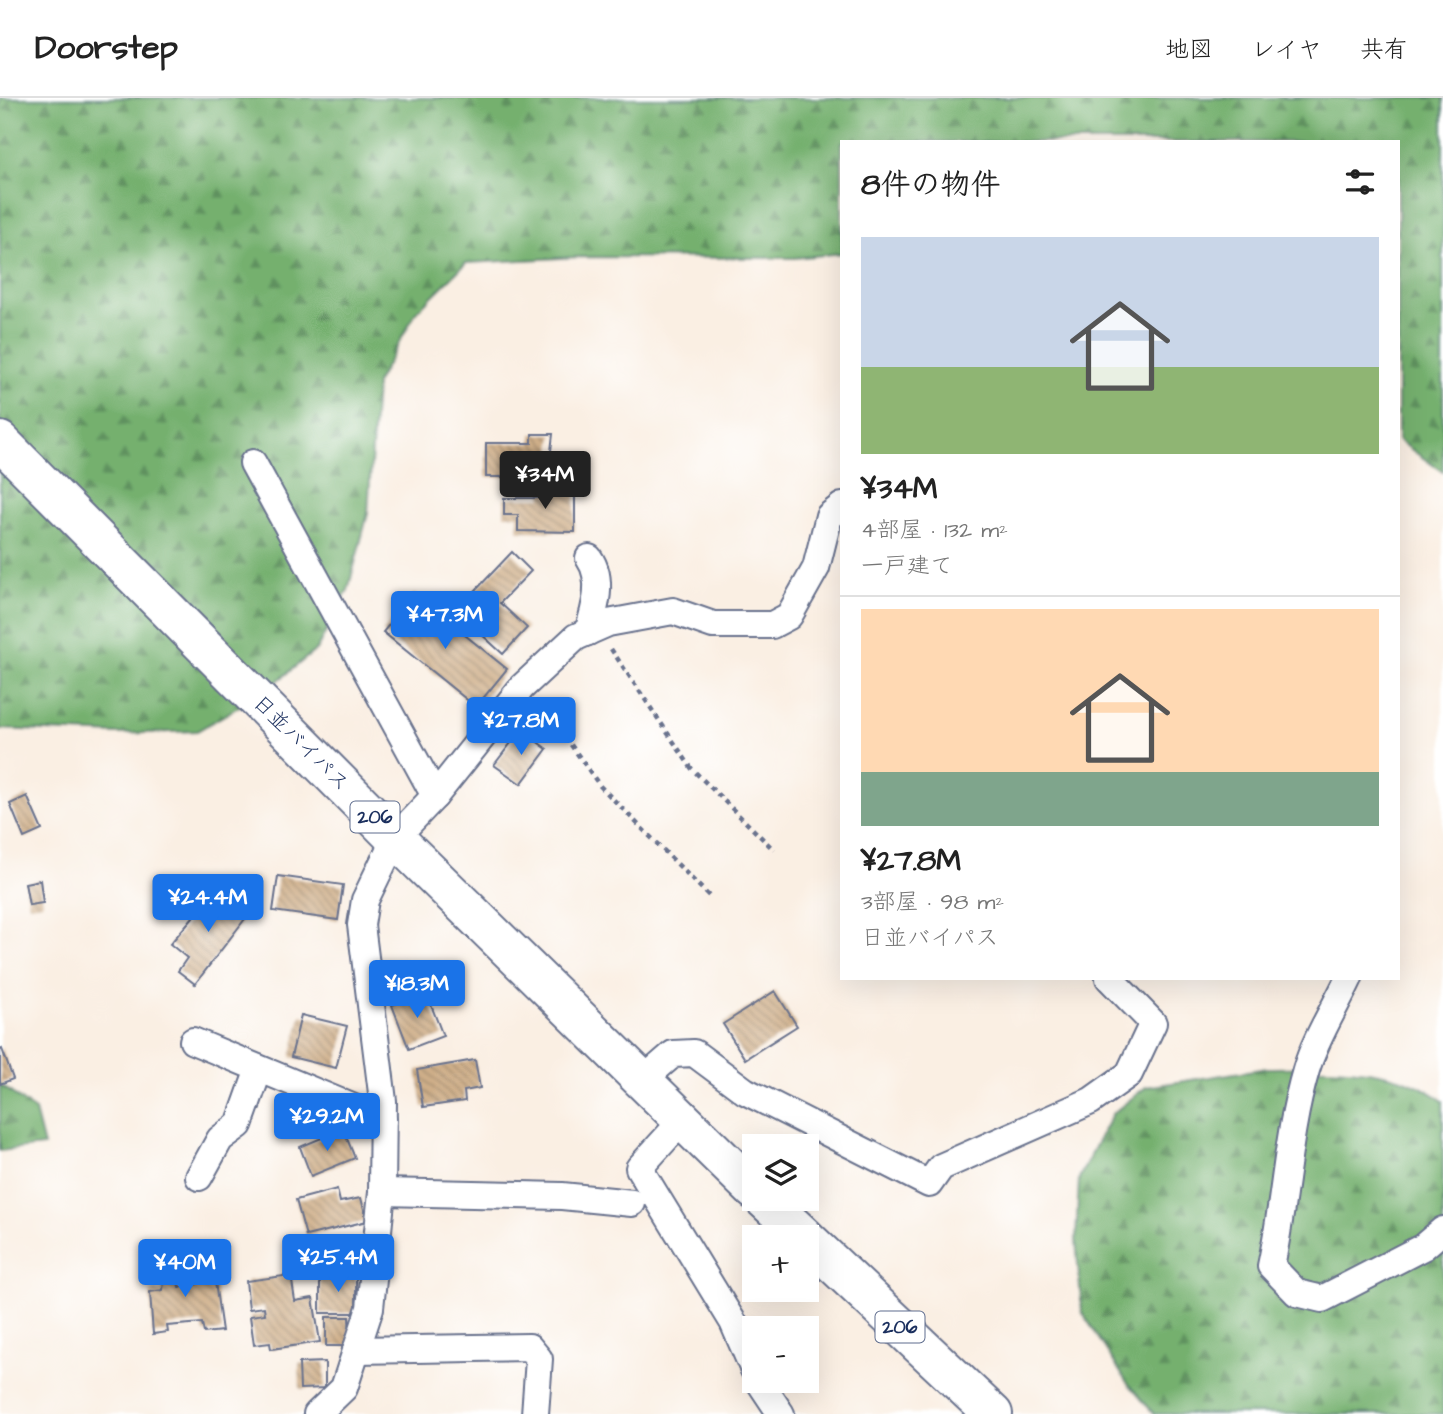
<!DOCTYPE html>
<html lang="ja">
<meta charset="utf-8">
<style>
:root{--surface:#fff;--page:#f2f2f2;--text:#222;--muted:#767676;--line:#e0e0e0;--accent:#1a73e8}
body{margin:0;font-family:"Architects Daughter","Klee One",sans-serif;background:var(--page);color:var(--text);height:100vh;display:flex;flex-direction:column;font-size:26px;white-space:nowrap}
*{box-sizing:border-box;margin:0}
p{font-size:23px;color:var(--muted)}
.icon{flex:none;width:38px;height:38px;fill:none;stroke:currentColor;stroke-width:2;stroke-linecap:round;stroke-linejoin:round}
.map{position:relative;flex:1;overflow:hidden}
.drawer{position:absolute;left:840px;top:42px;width:560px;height:840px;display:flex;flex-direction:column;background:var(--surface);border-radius:0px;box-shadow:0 7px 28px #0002}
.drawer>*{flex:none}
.buttons{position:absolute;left:742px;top:1036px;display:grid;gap:14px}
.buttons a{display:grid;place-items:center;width:77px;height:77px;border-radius:0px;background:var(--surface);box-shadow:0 7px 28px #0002;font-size:35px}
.price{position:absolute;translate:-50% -60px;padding:0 16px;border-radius:7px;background:var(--accent);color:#fff;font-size:23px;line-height:46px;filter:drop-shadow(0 2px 4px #0008)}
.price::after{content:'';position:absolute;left:50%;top:42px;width:21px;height:16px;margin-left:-10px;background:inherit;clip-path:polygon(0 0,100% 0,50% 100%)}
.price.selected{background:#222;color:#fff}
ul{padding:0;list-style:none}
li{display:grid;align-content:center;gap:14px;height:371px;padding:0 21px}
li+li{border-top:2px solid var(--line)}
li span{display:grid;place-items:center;height:217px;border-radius:0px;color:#555}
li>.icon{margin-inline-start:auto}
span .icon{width:126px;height:126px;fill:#fffc;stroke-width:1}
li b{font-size:30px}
h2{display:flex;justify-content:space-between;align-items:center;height:84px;padding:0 21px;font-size:30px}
header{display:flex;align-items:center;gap:42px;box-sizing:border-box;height:98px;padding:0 35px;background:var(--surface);border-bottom:2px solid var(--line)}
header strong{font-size:33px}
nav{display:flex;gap:38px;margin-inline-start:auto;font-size:24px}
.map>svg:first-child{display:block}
</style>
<header>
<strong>Doorstep</strong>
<nav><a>地図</a><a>レイヤ</a><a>共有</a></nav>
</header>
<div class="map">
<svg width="1443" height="1316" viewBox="0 0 1443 1316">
<defs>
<pattern id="forest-firs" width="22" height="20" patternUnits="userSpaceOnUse" patternTransform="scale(1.75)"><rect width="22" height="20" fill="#74b06e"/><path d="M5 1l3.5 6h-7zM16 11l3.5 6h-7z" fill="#5e905e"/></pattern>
<pattern id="building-back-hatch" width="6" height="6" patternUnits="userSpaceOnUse" patternTransform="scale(1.75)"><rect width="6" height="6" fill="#cfaf89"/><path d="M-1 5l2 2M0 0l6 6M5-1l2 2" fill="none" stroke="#a78f73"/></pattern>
</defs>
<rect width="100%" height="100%" fill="#fff"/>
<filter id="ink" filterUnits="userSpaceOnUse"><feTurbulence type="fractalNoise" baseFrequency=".0143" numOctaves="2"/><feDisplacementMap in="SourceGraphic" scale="14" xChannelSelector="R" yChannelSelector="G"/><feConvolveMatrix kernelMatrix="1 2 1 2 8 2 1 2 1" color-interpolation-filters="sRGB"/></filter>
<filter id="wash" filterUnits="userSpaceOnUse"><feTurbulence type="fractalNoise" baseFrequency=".00686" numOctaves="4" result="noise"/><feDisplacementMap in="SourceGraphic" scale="28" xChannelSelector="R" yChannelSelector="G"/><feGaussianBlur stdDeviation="1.57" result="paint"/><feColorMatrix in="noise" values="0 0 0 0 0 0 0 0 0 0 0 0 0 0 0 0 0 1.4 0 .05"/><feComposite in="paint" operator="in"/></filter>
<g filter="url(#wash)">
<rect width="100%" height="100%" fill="#faefe3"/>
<g fill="url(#forest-firs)" stroke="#487066" stroke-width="2">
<polygon points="0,0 1443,0 1443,374 1398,342 1398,44 842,44 842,155 794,160 579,159 466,165 416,214 376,286 368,415 348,492 317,551 264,594 197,633 118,636 0,631"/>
<path d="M 1267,970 C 1327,970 1394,964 1443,1003 L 1443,1316 L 1154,1316 L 1126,1283 L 1082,1214 L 1076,1142 L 1079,1080 L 1112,1016 L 1146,989 Z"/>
<polygon points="0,986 35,1013 44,1048 0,1053"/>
</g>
<g id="blocks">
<g fill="url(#building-back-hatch)">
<polygon points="532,336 553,336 549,370 559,370 559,385 524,384 525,379 486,379 486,345 532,345"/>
<polygon points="542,390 575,390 575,434 518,433 518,417 504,417 504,400 542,400"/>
<polygon points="512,454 531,473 500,505 527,530 503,556 456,513"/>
<polygon points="414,496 507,571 476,609 383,534"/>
<polygon points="521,632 547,651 521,686 494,667"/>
<polygon points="27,698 42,732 24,740 10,706"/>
<polygon points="278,778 343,787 338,822 273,813"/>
<polygon points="40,782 43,805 29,807 25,785"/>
<polygon points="217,791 248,817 195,886 178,873 187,860 170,846"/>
<polygon points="775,893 797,928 745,961 723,926"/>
<polygon points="426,894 443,938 409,951 392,907"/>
<polygon points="301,917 347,928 336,970 291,959"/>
<polygon points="2,951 13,981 0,986 0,952"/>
<polygon points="475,962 480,990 464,993 465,1003 423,1009 417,972"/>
<polygon points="343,1031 355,1060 311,1078 300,1049"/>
<polygon points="337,1091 340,1104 361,1100 367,1123 306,1138 296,1102"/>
<polygon points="174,1163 179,1189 197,1186 194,1166 212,1163 222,1233 204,1235 202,1225 167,1228 168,1234 153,1236 150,1194 163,1192 164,1183 153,1184 150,1167"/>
<rect x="320" y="1176" width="36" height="39"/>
<polygon points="291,1177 295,1203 313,1200 320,1244 271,1251 270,1245 254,1247 250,1218 265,1216 264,1209 249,1211 246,1183"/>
<polygon points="326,1219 349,1219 350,1248 326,1248"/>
<polygon points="325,1264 325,1290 300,1291 299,1265"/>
</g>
</g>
</g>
<g filter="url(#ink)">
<use href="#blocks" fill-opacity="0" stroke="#69728d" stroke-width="2"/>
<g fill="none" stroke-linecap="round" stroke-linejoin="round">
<defs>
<g id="minor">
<polyline points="253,365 435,698"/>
<path d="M 588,534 C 595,511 604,481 589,460"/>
<path d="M 1349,880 C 1335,910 1315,941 1306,972 C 1287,1036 1285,1103 1271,1168 L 1297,1195 L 1322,1201 L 1423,1149 L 1443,1132"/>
<polyline points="193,943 383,1022"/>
<polyline points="643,982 673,956 694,955 745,993 929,1086 941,1069 1091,1003 1129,976 1153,925 1109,880"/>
<polyline points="681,1024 639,1070 733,1224 754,1272"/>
<polyline points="199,1079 220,1041 239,1027 259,971"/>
<polyline points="382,1094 562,1098 632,1105"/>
<polyline points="356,1252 529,1249 539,1261 535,1316"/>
<polyline points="759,1283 781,1316"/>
<polyline points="317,1316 344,1290 370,1210 382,1094 383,1003 361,827 365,802 395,740 435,698 522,589 576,539 608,525 673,513 713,527 772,527 789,518 816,470 829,418 842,408"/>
</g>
<g id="trunk">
<polyline points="0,343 395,740 754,1092"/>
<polyline points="764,1101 805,1139"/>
<polyline points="807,1141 993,1316"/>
</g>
</defs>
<use href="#minor" stroke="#69728d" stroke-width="30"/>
<use href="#trunk" stroke="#69728d" stroke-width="42"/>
<g stroke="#69728d" stroke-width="4.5" stroke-dasharray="5 5" stroke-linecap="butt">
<polyline points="611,551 692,671 774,752"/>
<polyline points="542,606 600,688 711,800"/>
</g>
<use href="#minor" stroke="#fff" stroke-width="26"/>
<use href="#trunk" stroke="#fff" stroke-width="38"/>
</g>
</g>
<g text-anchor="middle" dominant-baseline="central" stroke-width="6" stroke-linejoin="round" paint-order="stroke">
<g fill="#fff" stroke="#5f6d8e" stroke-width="2">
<rect x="350.5" y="703.5" width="49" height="31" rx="5"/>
<rect x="875.5" y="1213.5" width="49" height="31" rx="5"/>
</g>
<g font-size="19" font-weight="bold" fill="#1b2f5e">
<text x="375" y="719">206</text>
<text x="900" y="1229">206</text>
</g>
<g font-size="21" fill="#1b2f5e" stroke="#fff">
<text transform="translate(301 645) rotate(45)">日並バイパス</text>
</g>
</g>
</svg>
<div class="buttons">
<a><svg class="icon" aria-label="layers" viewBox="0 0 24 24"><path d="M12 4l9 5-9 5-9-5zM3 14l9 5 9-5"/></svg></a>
<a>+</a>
<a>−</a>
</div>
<b class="price selected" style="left:545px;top:413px">¥34M</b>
<b class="price" style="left:445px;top:553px">¥47.3M</b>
<b class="price" style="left:521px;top:659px">¥27.8M</b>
<b class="price" style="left:208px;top:836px">¥24.4M</b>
<b class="price" style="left:417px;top:922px">¥18.3M</b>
<b class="price" style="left:327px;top:1055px">¥29.2M</b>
<b class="price" style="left:338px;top:1196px">¥25.4M</b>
<b class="price" style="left:185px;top:1201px">¥40M</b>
<section class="drawer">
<h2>8件の物件<svg class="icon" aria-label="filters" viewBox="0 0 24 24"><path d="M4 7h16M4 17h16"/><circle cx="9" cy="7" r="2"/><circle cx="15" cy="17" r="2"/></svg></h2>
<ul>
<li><span style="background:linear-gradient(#c9d6e8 60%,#8fb573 0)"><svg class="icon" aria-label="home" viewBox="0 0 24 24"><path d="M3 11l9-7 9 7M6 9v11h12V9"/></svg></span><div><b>¥34M</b><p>4部屋 · 132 m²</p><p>一戸建て</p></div></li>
<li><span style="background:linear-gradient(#ffd9b3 75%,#7fa58c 0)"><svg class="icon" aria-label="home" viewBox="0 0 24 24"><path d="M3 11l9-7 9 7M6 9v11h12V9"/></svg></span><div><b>¥27.8M</b><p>3部屋 · 98 m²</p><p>日並バイパス</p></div></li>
</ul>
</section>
</div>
